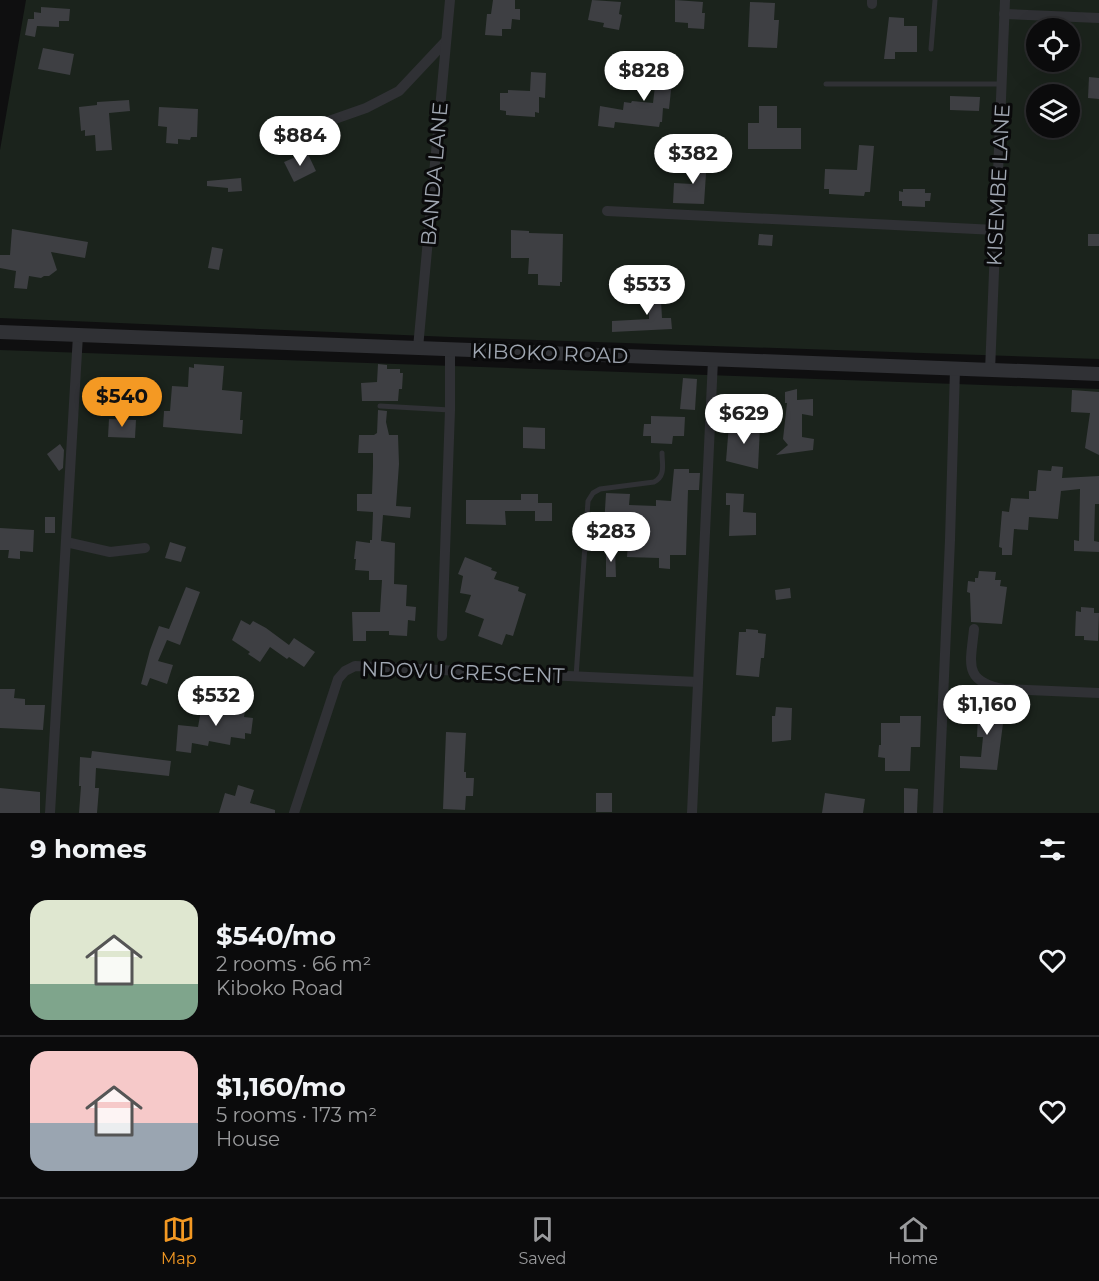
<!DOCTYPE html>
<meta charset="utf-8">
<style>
:root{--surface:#0b0b0c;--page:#19191a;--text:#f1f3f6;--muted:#9a9b9d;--line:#2b2b2d;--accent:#f49923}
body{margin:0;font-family:Montserrat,sans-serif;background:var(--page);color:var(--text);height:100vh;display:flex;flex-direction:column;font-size:22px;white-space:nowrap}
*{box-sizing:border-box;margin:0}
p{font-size:20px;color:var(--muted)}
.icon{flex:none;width:33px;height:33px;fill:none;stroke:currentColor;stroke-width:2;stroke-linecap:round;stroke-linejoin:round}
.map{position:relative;height:813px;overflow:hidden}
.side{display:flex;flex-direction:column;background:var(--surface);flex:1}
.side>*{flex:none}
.controls{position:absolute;left:1026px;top:18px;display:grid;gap:12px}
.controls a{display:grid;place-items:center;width:54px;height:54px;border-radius:50%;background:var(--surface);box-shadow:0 6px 24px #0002,0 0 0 2px var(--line);font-size:30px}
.price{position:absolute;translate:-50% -51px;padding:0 14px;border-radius:21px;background:#fff;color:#222;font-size:20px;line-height:39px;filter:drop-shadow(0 2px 3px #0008)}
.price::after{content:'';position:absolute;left:50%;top:36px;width:18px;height:14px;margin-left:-9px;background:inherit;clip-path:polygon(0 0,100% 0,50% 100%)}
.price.on{background:var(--accent);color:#111}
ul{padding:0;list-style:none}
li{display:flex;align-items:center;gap:18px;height:150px;padding:0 30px}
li+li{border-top:2px solid var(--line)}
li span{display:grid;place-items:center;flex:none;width:168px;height:120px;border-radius:18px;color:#555}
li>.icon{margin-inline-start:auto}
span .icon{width:72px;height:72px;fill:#fffc;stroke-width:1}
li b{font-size:26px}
h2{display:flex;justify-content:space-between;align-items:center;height:72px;padding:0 30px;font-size:26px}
.menu{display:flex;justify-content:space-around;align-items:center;height:84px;border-top:2px solid var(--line);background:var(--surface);font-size:16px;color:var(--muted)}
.menu a{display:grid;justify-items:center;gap:3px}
.menu .on{color:var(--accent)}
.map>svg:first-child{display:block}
</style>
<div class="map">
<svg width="1099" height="813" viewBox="0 0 1099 813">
<rect width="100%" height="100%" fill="#0f0f10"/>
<g fill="#1b231c" fill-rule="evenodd">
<path d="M 26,0 L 1099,0 L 1099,359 L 451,337 L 0,318 L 0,150 ZM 1036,28 L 1070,28 L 1070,62 L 1036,62 ZM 1036,94 L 1070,94 L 1070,128 L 1036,128 Z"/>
<polygon points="0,350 1099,389 1099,813 0,813"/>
</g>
<g fill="#3e3f43">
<polygon points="493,0 515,0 515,9 520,9 520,20 512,19 511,29 502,29 502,36 485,35 487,14 491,14"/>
<polygon points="592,0 621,2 619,14 622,15 619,30 603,27 604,23 588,20"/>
<polygon points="675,0 703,2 702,13 705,13 704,29 688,28 688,23 675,22"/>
<polygon points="750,2 775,3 774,20 779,20 777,48 748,47"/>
<polygon points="41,7 70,9 69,21 59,21 59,27 37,26 35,37 25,35 28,19 34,19 34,12 41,13"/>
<polygon points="889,17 904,18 904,26 917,26 917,52 895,52 895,59 884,59"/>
<polygon points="43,48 74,54 70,75 38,69"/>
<polygon points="648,62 674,63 669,109 663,108 662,122 660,122 659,127 615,122 614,128 598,126 600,106 623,110 624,102 631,103 632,101 653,103 656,77 648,76"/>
<polygon points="531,72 546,73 545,98 539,97 539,113 535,112 535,117 506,115 506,111 500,110 500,93 508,93 508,90 530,91"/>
<polygon points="1089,77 1099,78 1099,99 1088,98"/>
<polygon points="950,96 980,97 979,111 950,110"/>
<polygon points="129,100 130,111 109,113 112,150 96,151 95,135 85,136 85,130 81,131 79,107 97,105 97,102"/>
<polygon points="759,106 777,106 777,128 801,128 801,149 748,149 748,123 759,123"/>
<polygon points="159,107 198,109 197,137 191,137 190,140 178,139 178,144 166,143 167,127 158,126"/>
<polygon points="859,145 874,146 870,192 865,192 864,196 829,194 829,189 824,189 825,169 857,170"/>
<polygon points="307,152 316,171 294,182 284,162"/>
<polygon points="694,157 707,158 704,204 673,203 674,183 692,184"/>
<polygon points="241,178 242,191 228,192 228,188 207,186 207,181"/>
<polygon points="903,189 925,189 925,193 931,193 930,201 925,201 925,207 902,206 902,201 899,201 899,191 903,192"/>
<polygon points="12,229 88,242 85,258 51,252 57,270 49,276 44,276 41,278 29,276 27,289 14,288 16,271 0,268 0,255 10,255"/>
<polygon points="511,230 529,231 529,233 563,234 562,282 560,282 560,286 538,285 538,274 528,274 529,258 511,258"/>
<polygon points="759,234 773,235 772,246 758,245"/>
<rect x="1088" y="234" width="11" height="12"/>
<polygon points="212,247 223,249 219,270 208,268"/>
<polygon points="660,283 662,318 671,318 672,329 612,332 612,321 649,319 648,284"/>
<polygon points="194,364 224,366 222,390 242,392 240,420 243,420 242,434 163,427 164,411 170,411 172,386 188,387 189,367 194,368"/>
<polygon points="378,364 387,365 387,369 400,369 400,373 403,373 402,389 399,389 398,401 362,401 361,383 377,382"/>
<polygon points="683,378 697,379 695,410 680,409"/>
<polygon points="797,389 797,400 813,399 813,416 802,414 802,437 814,439 813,450 776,455 788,445 783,439 787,403 785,403 785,392"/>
<polygon points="1072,390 1099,392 1099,455 1085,448 1090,413 1071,412"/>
<polygon points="378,410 387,411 386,422 389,435 398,435 399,464 396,506 411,507 410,518 383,515 381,541 395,543 394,584 407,585 406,606 416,607 415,621 408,620 407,636 389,635 389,631 366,631 366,641 353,641 352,612 380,612 382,580 369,580 369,571 355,570 356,559 354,559 356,541 370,543 370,540 372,540 373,512 357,511 357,494 372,494 373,466 373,453 358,453 359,435 374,435 377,433"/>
<polygon points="651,416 685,417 684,436 673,436 672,444 651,443 651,436 643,436 644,424 651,424"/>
<polygon points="109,419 136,420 135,438 108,437"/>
<polygon points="729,424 760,426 758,469 726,461"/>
<polygon points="523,427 545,428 545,449 523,448"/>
<polygon points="60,444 64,450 63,468 59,471 47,454"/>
<polygon points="1052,466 1063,467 1062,478 1099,476 1099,504 1095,504 1094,541 1099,542 1099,552 1074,551 1074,540 1079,541 1080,489 1061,491 1058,519 1029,517 1028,530 1014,529 1012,555 1002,555 1002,548 999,547 1002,511 1009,512 1011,498 1029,499 1029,491 1036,491 1038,470 1051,471"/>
<polygon points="674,469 689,469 689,473 700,473 699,490 688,490 686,555 670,555 670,569 659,568 659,558 627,557 629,528 604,526 606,493 630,494 629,505 656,506 656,500 671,501"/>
<polygon points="726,493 744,494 743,512 756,513 756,535 729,536 730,505 726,505"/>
<polygon points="521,494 538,494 538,503 552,503 552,521 535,521 535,511 505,511 506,525 466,524 466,500 521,500"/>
<rect x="45" y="517" width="10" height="16"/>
<polygon points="0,528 34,530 33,552 20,551 20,559 8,558 9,550 0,550"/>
<polygon points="170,542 186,547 181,562 165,558"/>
<polygon points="615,549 616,577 606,577 606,550"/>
<polygon points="465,557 492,568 491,570 497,572 494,579 519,587 518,591 526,594 513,636 506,634 502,645 478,636 484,619 465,612 471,595 460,593 463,576 458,574"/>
<polygon points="979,571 996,572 995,580 1001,580 1000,586 1007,587 1002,624 971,622 970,593 967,592 968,581 975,582 975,578 978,578"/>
<polygon points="186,587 200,592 180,645 167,640 158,661 173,665 167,684 150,678 147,686 141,684 150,650 159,626 169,629"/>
<polygon points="790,588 791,598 776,600 775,590"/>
<polygon points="1081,607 1094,608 1094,613 1099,613 1098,641 1084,640 1084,636 1075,636 1076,611 1081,612"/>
<polygon points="241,620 250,625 253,621 266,628 289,645 294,638 315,652 304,667 289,657 287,659 270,647 260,662 248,654 250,652 232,640"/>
<polygon points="746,629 758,630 758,633 766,634 764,658 761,658 759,677 736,675 739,632 746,632"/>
<polygon points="0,689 15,689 14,698 25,699 25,705 45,705 43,730 0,728"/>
<polygon points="979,694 993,695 993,707 1005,708 997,770 960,768 960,756 981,757 983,737 977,737"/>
<polygon points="218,701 246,705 244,717 253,718 251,734 245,733 245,739 231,737 230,745 209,741 208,746 192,743 191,753 176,751 178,725 198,727 201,710 216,712"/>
<polygon points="776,707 792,708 791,740 772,742 772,716 775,716"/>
<polygon points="900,716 921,716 920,747 911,747 910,771 885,771 885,758 878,757 879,745 881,745 881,723 900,723"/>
<polygon points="446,732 466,733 464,772 466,772 466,778 474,778 473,796 466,796 465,810 443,809"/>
<polygon points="92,751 171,761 169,776 96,768 95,788 99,788 97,813 79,813 81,786 79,786 80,757 91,758"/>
<polygon points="238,785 254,790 250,803 275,810 275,813 219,813 225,793 235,796"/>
<polygon points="0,788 40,792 40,813 0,813"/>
<polygon points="904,788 918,789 917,813 904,813"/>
<rect x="596" y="793" width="16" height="19"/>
<polygon points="825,793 865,799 863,813 822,813"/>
</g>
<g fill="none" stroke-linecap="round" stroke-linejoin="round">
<g stroke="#303135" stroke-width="5">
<polyline points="931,49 935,0"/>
<polyline points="826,84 1001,84"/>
<polyline points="380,406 450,410"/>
<path d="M 576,677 L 588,501 L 593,493 L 600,489 L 654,482 C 666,476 662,464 662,453"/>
</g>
<g stroke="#303135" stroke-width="10">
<polyline points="872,4 872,0"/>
<polyline points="1004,14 1099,18"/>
<polyline points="329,121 366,108 399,91 446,41"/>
<polyline points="607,211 996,230"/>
<polyline points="418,348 450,0"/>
<polyline points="990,371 1005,0"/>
<polyline points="66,542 110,552 145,548"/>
<path d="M 974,629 C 971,662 962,681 1003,689 L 1099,693"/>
<polyline points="442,636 450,410 450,349"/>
<polyline points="50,813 78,335"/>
<polyline points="294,813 338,679 345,671 355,666 698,682"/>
<polyline points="692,813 713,360"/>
<polyline points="938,813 950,540 955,369"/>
</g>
<polyline stroke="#303135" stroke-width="14" points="0,332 1099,374"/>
</g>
<g text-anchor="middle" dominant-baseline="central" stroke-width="6" stroke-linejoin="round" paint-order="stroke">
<g font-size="21" fill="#a0a7b2" stroke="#0a0a0b">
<text transform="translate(434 174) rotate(-85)">BANDA LANE</text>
<text transform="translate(998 185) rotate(-87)">KISEMBE LANE</text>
<text transform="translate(550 353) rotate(2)">KIBOKO ROAD</text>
<text transform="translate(463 672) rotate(2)">NDOVU CRESCENT</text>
</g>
</g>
</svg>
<div class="controls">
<a><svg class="icon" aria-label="locate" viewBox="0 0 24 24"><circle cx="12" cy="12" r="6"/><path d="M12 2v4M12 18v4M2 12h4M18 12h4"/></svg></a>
<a><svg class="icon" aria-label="layers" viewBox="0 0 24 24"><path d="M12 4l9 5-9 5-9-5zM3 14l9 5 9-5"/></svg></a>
</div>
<b class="price" style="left:644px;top:102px">$828</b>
<b class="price" style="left:300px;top:167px">$884</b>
<b class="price" style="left:693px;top:185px">$382</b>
<b class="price" style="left:647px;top:316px">$533</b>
<b class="price on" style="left:122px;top:428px">$540</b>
<b class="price" style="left:744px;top:445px">$629</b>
<b class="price" style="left:611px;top:563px">$283</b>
<b class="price" style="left:216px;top:727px">$532</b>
<b class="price" style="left:987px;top:736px">$1,160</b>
</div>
<section class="side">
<h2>9 homes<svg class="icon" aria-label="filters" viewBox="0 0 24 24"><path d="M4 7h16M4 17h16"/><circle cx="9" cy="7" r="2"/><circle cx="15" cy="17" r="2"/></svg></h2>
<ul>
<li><span style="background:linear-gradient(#dfe7d0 70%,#7fa58c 0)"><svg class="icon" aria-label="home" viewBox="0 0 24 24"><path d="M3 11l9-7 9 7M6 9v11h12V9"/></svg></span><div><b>$540/mo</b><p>2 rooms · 66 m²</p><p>Kiboko Road</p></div><svg class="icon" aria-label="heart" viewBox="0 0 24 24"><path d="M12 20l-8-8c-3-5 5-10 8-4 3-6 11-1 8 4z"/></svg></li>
<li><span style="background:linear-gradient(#f6c9c9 60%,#9aa5b1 0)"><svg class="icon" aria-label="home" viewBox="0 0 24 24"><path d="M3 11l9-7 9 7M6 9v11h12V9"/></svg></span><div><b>$1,160/mo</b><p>5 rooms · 173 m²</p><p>House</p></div><svg class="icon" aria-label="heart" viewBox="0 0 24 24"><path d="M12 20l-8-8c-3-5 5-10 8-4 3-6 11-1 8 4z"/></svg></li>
</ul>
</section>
<nav class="menu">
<a class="on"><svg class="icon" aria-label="map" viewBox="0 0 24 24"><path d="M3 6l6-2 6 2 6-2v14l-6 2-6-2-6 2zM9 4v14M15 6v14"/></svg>Map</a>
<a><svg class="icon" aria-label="saved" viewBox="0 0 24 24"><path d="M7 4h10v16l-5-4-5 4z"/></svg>Saved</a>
<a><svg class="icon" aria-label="home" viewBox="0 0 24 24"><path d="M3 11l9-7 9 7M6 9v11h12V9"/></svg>Home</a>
</nav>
